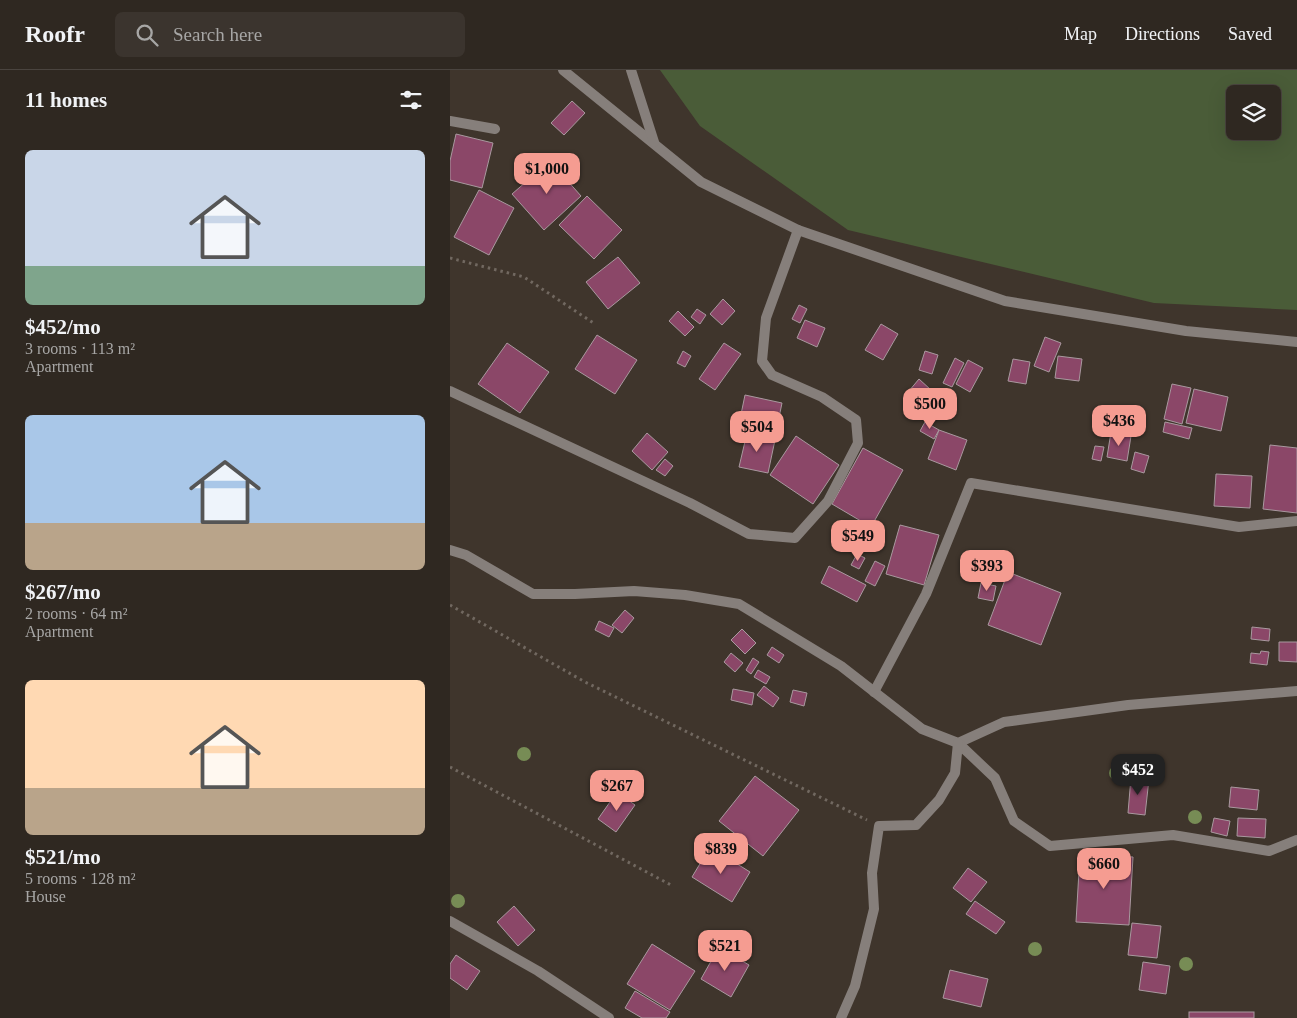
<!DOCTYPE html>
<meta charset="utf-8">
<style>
:root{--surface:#2f2821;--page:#3b342e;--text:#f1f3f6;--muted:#a7a6a5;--line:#4a443f;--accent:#f59c91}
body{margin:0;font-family:"Times New Roman",serif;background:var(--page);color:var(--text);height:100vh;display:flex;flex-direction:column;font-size:19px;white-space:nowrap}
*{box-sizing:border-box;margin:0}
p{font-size:16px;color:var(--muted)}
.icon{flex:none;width:28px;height:28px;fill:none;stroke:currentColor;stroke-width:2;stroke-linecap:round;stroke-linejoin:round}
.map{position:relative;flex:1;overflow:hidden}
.sheet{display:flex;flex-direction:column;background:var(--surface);width:450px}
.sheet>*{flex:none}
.controls{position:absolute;left:776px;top:15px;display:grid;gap:10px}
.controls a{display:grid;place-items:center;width:55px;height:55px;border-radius:8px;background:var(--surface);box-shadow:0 5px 20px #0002,0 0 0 1px var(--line);font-size:25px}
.price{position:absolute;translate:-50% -42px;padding:0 11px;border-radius:10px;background:var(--accent);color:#111;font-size:16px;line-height:32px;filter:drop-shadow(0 1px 2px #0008)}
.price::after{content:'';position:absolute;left:50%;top:30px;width:15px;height:11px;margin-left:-8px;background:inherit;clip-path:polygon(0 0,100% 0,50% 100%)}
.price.selected{background:#222;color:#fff}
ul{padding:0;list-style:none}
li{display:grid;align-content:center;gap:10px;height:265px;padding:0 25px}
li span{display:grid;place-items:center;height:155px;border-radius:8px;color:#555}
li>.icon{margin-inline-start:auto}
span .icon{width:90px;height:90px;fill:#fffc;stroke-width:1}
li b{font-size:21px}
h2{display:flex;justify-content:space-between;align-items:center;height:60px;padding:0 25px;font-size:21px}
header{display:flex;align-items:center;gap:30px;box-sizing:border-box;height:70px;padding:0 25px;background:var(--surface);border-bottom:1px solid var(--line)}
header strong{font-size:24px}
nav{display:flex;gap:28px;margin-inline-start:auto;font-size:18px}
.search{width:350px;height:45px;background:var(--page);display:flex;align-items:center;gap:12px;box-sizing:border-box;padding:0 18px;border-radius:8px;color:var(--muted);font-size:19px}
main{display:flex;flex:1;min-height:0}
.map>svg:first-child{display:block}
</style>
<header>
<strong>Roofr</strong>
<div class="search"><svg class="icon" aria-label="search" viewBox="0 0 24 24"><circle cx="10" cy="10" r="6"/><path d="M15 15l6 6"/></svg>Search here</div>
<nav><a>Map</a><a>Directions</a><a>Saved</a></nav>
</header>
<main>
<section class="sheet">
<h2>11 homes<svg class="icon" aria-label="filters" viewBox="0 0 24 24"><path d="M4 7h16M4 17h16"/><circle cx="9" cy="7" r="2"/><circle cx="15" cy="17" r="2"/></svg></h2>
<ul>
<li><span style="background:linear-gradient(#c9d6e8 75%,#7fa58c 0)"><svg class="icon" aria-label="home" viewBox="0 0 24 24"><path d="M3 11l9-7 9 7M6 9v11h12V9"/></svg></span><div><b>$452/mo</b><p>3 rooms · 113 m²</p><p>Apartment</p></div></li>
<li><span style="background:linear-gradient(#a9c7e8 70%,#b9a48a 0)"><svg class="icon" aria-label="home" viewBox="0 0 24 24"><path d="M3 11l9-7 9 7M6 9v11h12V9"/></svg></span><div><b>$267/mo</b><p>2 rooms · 64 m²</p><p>Apartment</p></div></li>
<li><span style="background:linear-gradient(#ffd9b3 70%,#b9a48a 0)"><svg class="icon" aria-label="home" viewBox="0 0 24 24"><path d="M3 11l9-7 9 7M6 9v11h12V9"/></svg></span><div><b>$521/mo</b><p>5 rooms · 128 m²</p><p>House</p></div></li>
</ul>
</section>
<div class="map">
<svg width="847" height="948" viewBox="0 0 847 948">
<rect width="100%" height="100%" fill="#3f352c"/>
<path fill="#4a5c38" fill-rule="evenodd" d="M 210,0 L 847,0 L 847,240 L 704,233 L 398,160 L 250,56 ZM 785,24 L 822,24 L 822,61 L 785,61 Z"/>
<g fill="#8b4768" stroke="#a9999f">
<polygon points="122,31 135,43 114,65 101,53"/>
<polygon points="6,64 43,73 32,118 0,110 0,91"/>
<polygon points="100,91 131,126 94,160 62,124"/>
<polygon points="29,120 64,138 39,185 4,167"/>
<polygon points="137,126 172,160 144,189 109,155"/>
<polygon points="168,187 190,213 158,239 136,212"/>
<polygon points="273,229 285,241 272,255 260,244"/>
<polygon points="349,235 357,239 350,253 342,249"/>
<polygon points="247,239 256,245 250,254 241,247"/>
<polygon points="228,241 244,257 235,266 219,251"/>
<polygon points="355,250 375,258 367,277 347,268"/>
<polygon points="431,254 448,264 433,290 415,280"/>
<polygon points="147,265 187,290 165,324 125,299"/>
<polygon points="595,267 611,273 599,302 584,296"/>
<polygon points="57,273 99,302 70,343 28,314"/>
<polygon points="274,273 291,284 265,320 249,309"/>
<polygon points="233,281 241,286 235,297 227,293"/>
<polygon points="475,281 488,285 482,304 469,300"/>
<polygon points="608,286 632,289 629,311 605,308"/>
<polygon points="505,288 514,293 502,317 493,313"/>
<polygon points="563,289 580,292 576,314 558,311"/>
<polygon points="518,290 533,298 520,322 506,314"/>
<polygon points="469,309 481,320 471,331 459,321"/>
<polygon points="722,314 741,318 732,354 714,349"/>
<polygon points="744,319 778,327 771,361 736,353"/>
<polygon points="491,321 501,327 489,345 480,339"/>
<polygon points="295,325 332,333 326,362 289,354"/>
<polygon points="466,329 474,336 470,341 462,335"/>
<polygon points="475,352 489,360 484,369 470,361"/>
<polygon points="715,352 742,358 739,369 713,362"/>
<polygon points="489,360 517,370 506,400 478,389"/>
<polygon points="661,362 681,366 677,391 657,387"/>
<polygon points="197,363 218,382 202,400 182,381"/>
<polygon points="297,363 325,370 318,403 289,397"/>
<polygon points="346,366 389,395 363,434 320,405"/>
<polygon points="820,375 847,378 847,443 813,439"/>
<polygon points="645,376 654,377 651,391 642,389"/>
<polygon points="413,378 453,400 421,457 382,434"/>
<polygon points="685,382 699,386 694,403 681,399"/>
<polygon points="215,389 223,396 215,406 206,400"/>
<polygon points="766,404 802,406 800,438 764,436"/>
<polygon points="450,455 489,465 474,515 436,504"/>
<polygon points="407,484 415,488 409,499 401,495"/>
<polygon points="425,491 435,496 425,516 415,511"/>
<polygon points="379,496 416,515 407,532 371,513"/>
<polygon points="558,502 611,523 591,575 538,555"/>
<polygon points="531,513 546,516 543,531 528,528"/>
<polygon points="175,540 184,548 172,563 162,555"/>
<polygon points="149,551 164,558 159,567 145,560"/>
<polygon points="802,557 820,559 819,571 801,569"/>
<polygon points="292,559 306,573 295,584 281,570"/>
<polygon points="829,572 847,572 847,592 829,591"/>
<polygon points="322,577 334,585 329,593 317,585"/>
<polygon points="811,581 819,582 817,595 800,593 801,583 810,584"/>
<polygon points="281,583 293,593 285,602 274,592"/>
<polygon points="303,588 309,592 301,604 296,600"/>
<polygon points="308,600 320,607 316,614 304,607"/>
<polygon points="314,616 329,628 323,637 307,625"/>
<polygon points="283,619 304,623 302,635 281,630"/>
<polygon points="343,620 357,623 354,636 340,632"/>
<polygon points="682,691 695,694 693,701 681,699"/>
<polygon points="305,706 349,740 313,786 269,751"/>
<polygon points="681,707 699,709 695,745 678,743"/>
<polygon points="781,717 809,720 807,740 779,737"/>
<polygon points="167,722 185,735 166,762 148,749"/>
<polygon points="764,748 780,751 777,766 761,762"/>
<polygon points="788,748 816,749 815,768 787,766"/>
<polygon points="260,777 300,802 282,832 242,807"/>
<polygon points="630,784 683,787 679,855 626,852"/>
<polygon points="518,798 537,812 521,832 503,818"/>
<polygon points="525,831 555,852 546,864 516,844"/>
<polygon points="64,836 85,860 68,876 47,852"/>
<polygon points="682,853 711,856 707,888 678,885"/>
<polygon points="202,874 245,901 220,940 177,914"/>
<polygon points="269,877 299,895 281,927 251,909"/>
<polygon points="6,885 30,901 17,920 0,908 0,894"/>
<polygon points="693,892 720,896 716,924 689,920"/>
<polygon points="500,900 538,909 531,937 493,928"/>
<polygon points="185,921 220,942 216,948 192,948 175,938"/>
<rect x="739" y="942" width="65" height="6"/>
</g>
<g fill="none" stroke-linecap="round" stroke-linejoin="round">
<g stroke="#716860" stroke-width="3" stroke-dasharray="2.5 4" stroke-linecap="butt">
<polyline points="0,188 74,207 145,254"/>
<polyline points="0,535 135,612 417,750"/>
<polyline points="0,697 221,815"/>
</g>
<g stroke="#867f7b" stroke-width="10">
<polyline points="113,0 251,112 348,160 555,231 736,261 847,272"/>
<polyline points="181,0 204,72"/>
<polyline points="0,51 45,59"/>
<polyline points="0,321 240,433 299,464 345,468 378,431 408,373 406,350 372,327 322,305 312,291 316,248 348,160"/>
<polyline points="0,480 16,485 83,524 125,524 184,521 235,525 289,534 391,596 472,659 508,673 554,652 678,635 847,621"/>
<polyline points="424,622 476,524 521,413 789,457 847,451"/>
<polyline points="508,673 545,708 564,751 600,776 723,765 819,781 847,770"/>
<polyline points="0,851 88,901 159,948"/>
<polyline points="391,948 405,916 424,839 422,803 429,756 466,755 489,730 505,703 508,673"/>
</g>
</g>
<g fill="#778c55">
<circle cx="74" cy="684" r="7"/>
<circle cx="695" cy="701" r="7"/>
<circle cx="666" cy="703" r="7"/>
<circle cx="745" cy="747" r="7"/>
<circle cx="8" cy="831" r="7"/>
<circle cx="585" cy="879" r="7"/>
<circle cx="736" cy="894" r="7"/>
</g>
</svg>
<div class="controls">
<a><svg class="icon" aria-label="layers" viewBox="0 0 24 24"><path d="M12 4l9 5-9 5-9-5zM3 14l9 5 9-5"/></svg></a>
</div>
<b class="price" style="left:97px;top:125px">$1,000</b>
<b class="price" style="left:480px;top:360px">$500</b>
<b class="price" style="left:669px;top:377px">$436</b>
<b class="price" style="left:307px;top:383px">$504</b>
<b class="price" style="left:408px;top:492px">$549</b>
<b class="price" style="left:537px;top:522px">$393</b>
<b class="price selected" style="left:688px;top:726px">$452</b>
<b class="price" style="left:167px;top:742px">$267</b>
<b class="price" style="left:271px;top:805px">$839</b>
<b class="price" style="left:654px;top:820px">$660</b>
<b class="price" style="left:275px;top:902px">$521</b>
</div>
</main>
